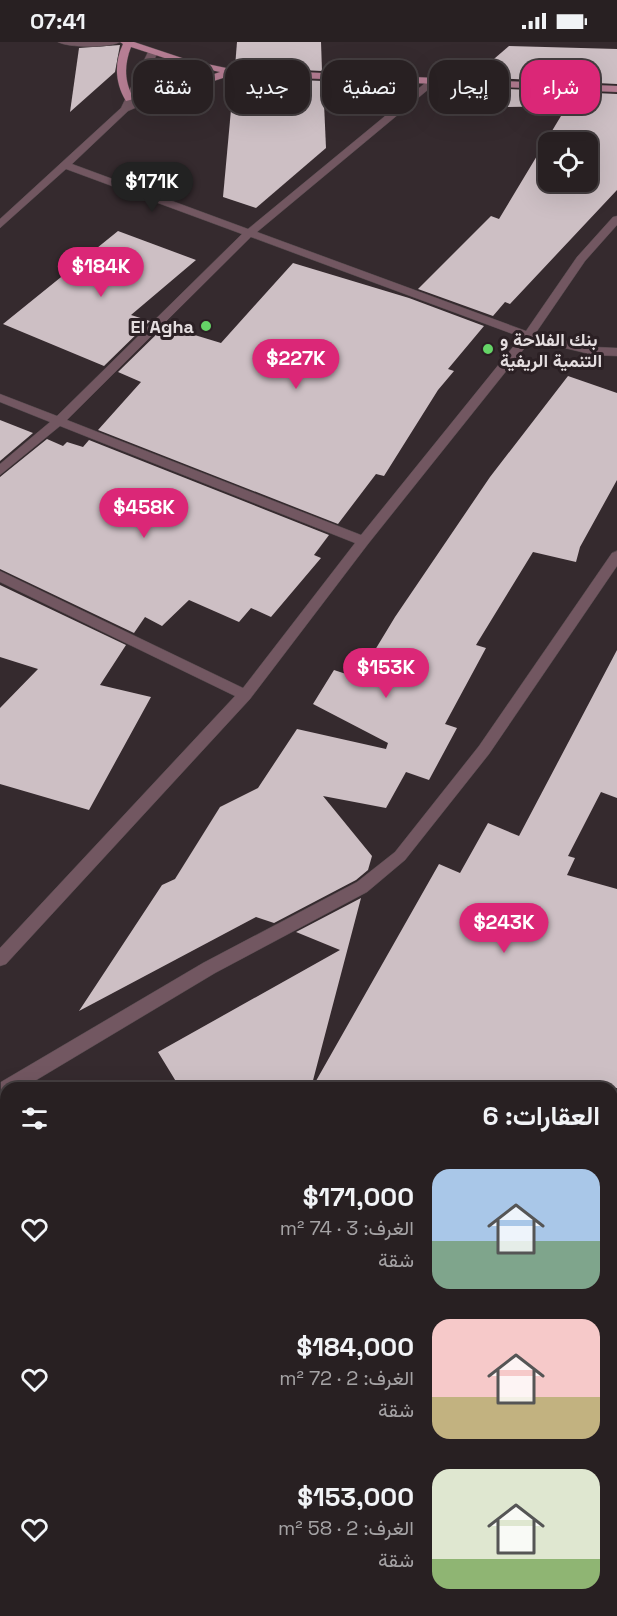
<!DOCTYPE html>
<html lang="ar">
<meta charset="utf-8">
<style>
:root{--surface:#282022;--page:#30282a;--text:#f1f3f6;--muted:#a5a3a5;--line:#443e40;--accent:#db2777}
body{margin:0;font-family:"Space Grotesk",Vazirmatn,sans-serif;background:var(--page);color:var(--text);direction:rtl;height:100vh;display:flex;flex-direction:column;font-size:22px;white-space:nowrap}
*{box-sizing:border-box;margin:0}
p{font-size:20px;color:var(--muted)}
.icon{flex:none;width:33px;height:33px;fill:none;stroke:currentColor;stroke-width:2;stroke-linecap:round;stroke-linejoin:round}
.map{position:relative;flex:1;overflow:hidden;direction:ltr}
.sheet{position:absolute;left:0px;top:1040px;width:618px;height:536px;display:flex;flex-direction:column;background:var(--surface);border-radius:18px 18px 0 0;box-shadow:0 6px 24px #0002,0 0 0 2px var(--line);direction:rtl}
.sheet>*{flex:none}
.hud{position:absolute;left:18px;top:18px;width:582px;height:54px;direction:rtl;display:flex;gap:12px}
.controls{position:absolute;left:538px;top:90px;display:grid;gap:12px}
.controls a{display:grid;place-items:center;width:60px;height:60px;border-radius:12px;background:var(--surface);box-shadow:0 6px 24px #0002,0 0 0 2px var(--line);font-size:30px}
.price{position:absolute;translate:-50% -51px;padding:0 14px;border-radius:21px;background:var(--accent);color:#fff;font-size:20px;line-height:39px;filter:drop-shadow(0 2px 3px #0008)}
.price::after{content:'';position:absolute;left:50%;top:36px;width:18px;height:14px;margin-left:-9px;background:inherit;clip-path:polygon(0 0,100% 0,50% 100%)}
.price.on{background:#222;color:#fff}
ul{padding:0;list-style:none}
li{display:flex;align-items:center;gap:18px;height:150px;padding:0 18px}
li span{display:grid;place-items:center;flex:none;width:168px;height:120px;border-radius:18px;color:#555}
li>.icon{margin-inline-start:auto}
span .icon{width:72px;height:72px;fill:#fffc;stroke-width:1}
li b{font-size:26px}
h2{display:flex;justify-content:space-between;align-items:center;height:72px;padding:0 18px;font-size:26px}
.pill{padding:0 21px;border-radius:18px;background:var(--surface);box-shadow:0 6px 24px #0002,0 0 0 2px var(--line);font-size:21px;line-height:54px}
.pill.on{background:var(--accent);color:#fff}
.status{display:flex;justify-content:space-between;align-items:center;height:42px;padding:0 30px;background:var(--surface);direction:ltr}
.status svg{height:16px;fill:currentColor}
.map>svg:first-child{display:block}
</style>
<div class="status"><b>07:41</b><svg viewBox="0 0 49 12"><path d="M0 12V9h3v3zM5 12V6h3v6zM10 12V3h3v9zM15 12V0h3v12zM26 1h20v11H26zM47 4h2v5h-2z"/></svg></div>
<div class="map">
<svg width="617" height="1574" viewBox="0 0 617 1574">
<rect width="100%" height="100%" fill="#352a2e"/>
<g fill="#cdbfc4" fill-rule="evenodd">
<polygon points="237,0 321,0 322,29 235,25"/>
<polygon points="120,3 115,30 70,70 79,6"/>
<polygon points="509,4 617,7 617,42 473,35"/>
<polygon points="234,35 323,39 326,106 256,166 223,155"/>
<path d="M 462,45 L 617,52 L 617,148 L 510,262 L 505,260 L 493,274 L 418,247 L 491,174 L 499,177 L 567,64 L 439,66 ZM 549,100 L 588,100 L 588,140 L 549,140 Z"/>
<polygon points="118,189 196,218 131,273 150,279 104,324 3,282"/>
<polygon points="293,221 409,256 484,284 448,327 454,329 438,348 384,434 376,432 338,482 98,388 141,340 118,330 165,284 221,301"/>
<polygon points="568,334 617,351 617,438 580,505 576,520 533,510 476,603 486,606 445,682 457,686 429,738 406,730 386,766 323,754 372,814 368,828 356,838 274,881 256,875 79,969 162,843 175,837 220,765 258,746 297,687 386,707 388,701 313,662 334,628 358,636 395,575 490,435"/>
<polygon points="0,378 33,391 0,419"/>
<polygon points="47,397 63,404 67,400 83,405 89,398 329,493 314,513 321,516 271,575 251,566 239,580 189,558 162,584 145,575 134,591 0,527 0,435"/>
<polygon points="0,543 126,603 100,643 151,655 89,768 0,742 0,666 38,627 0,615"/>
<polygon points="617,608 617,756 601,750 568,814 575,816 567,833 617,847 617,1046 312,1046 439,822 460,831 488,781 519,794"/>
<polygon points="361,856 311,1046 180,1046 158,1010 340,908 296,890"/>
</g>
<g fill="none" stroke-linecap="round" stroke-linejoin="round">
<defs>
<g id="minor">
<path d="M 58,0 L 120,0 C 110,6 68,6 58,0 Z"/>
<path d="M 153,7 L 158,10 L 133,60 L 183,18 L 191,20 L 144,62 L 128,69 L 72,122 L 248,187 L 430,37 L 436,37 L 436,41 L 257,190 L 526,289 L 577,215 L 613,175 L 617,174 L 617,183 L 585,219 L 535,292 L 594,305 L 617,306 L 617,314 L 594,313 L 531,298 L 368,502 L 250,657 L 6,922 L 0,924 L 0,906 L 235,654 L 0,540 L 0,529 L 243,646 L 355,501 L 60,384 L 0,433 L 0,422 L 50,380 L 0,360 L 0,352 L 57,374 L 242,192 L 66,127 L 0,186 L 0,177 L 121,66 L 148,10 ZM 251,195 L 521,295 L 361,493 L 67,378 Z"/>
<polygon points="617,509 617,524 489,712 405,818 367,850 215,931 23,1046 6,1046 6,1053 1,1052 1,1040 203,921 357,840 395,810 479,704 612,511"/>
<polygon points="617,1100 617,1118 612,1120 612,1102"/>
<polygon points="617,1213 617,1252 612,1254 612,1215"/>
<polygon points="612,1330 617,1332 617,1353 612,1351"/>
<polygon points="6,1406 6,1426 0,1427 0,1407"/>
<polygon points="392,1569 415,1569 413,1574 390,1574"/>
</g>
<path id="primary" d="M 120,0 L 134,0 L 188,18 L 231,27 L 617,44 L 617,50 L 232,33 L 141,63 L 138,62 L 138,58 L 220,30 L 183,22 L 131,5 C 124,23 124,40 134,57 L 126,59 C 115,41 114,21 123,2 Z"/>
</defs>
<use href="#minor" stroke="#51474a" stroke-width="1"/>
<use href="#primary" stroke="#51474a" stroke-width="1"/>
<use href="#minor" fill="#725761" fill-rule="evenodd"/>
<use href="#primary" fill="#b67e94" fill-rule="evenodd"/>
</g>
<g fill="#65d467" stroke="#2b2024" stroke-width="2">
<circle cx="206" cy="284" r="6"/>
<circle cx="488" cy="307" r="6"/>
</g>
<g text-anchor="middle" dominant-baseline="central" stroke-width="6" stroke-linejoin="round" paint-order="stroke">
<g font-size="18" font-weight="bold" fill="#e4dddf" stroke="#2b2024" text-anchor="end">
<text x="194" y="284">El Agha</text>
<text x="500" y="297" text-anchor="start">بنك الفلاحة و<tspan x="500" dy="21">التنمية الريفية</tspan></text>
</g>
</g>
</svg>
<div class="controls">
<a><svg class="icon" aria-label="locate" viewBox="0 0 24 24"><circle cx="12" cy="12" r="6"/><path d="M12 2v4M12 18v4M2 12h4M18 12h4"/></svg></a>
</div>
<b class="price on" style="left:152px;top:171px">$171K</b>
<b class="price" style="left:101px;top:256px">$184K</b>
<b class="price" style="left:296px;top:348px">$227K</b>
<b class="price" style="left:144px;top:497px">$458K</b>
<b class="price" style="left:386px;top:657px">$153K</b>
<b class="price" style="left:504px;top:912px">$243K</b>
<div class="hud">
<a class="pill on">شراء</a>
<a class="pill">إيجار</a>
<a class="pill">تصفية</a>
<a class="pill">جديد</a>
<a class="pill">شقة</a>
</div>
<section class="sheet">
<h2>العقارات: 6<svg class="icon" aria-label="filters" viewBox="0 0 24 24"><path d="M4 7h16M4 17h16"/><circle cx="9" cy="7" r="2"/><circle cx="15" cy="17" r="2"/></svg></h2>
<ul>
<li><span style="background:linear-gradient(#a9c7e8 60%,#7fa58c 0)"><svg class="icon" aria-label="home" viewBox="0 0 24 24"><path d="M3 11l9-7 9 7M6 9v11h12V9"/></svg></span><div><b>$171,000</b><p>الغرف: 3 · 74 m²</p><p>شقة</p></div><svg class="icon" aria-label="heart" viewBox="0 0 24 24"><path d="M12 20l-8-8c-3-5 5-10 8-4 3-6 11-1 8 4z"/></svg></li>
<li><span style="background:linear-gradient(#f6c9c9 65%,#c2b280 0)"><svg class="icon" aria-label="home" viewBox="0 0 24 24"><path d="M3 11l9-7 9 7M6 9v11h12V9"/></svg></span><div><b>$184,000</b><p>الغرف: 2 · 72 m²</p><p>شقة</p></div><svg class="icon" aria-label="heart" viewBox="0 0 24 24"><path d="M12 20l-8-8c-3-5 5-10 8-4 3-6 11-1 8 4z"/></svg></li>
<li><span style="background:linear-gradient(#dfe7d0 75%,#8fb573 0)"><svg class="icon" aria-label="home" viewBox="0 0 24 24"><path d="M3 11l9-7 9 7M6 9v11h12V9"/></svg></span><div><b>$153,000</b><p>الغرف: 2 · 58 m²</p><p>شقة</p></div><svg class="icon" aria-label="heart" viewBox="0 0 24 24"><path d="M12 20l-8-8c-3-5 5-10 8-4 3-6 11-1 8 4z"/></svg></li>
</ul>
</section>
</div>
